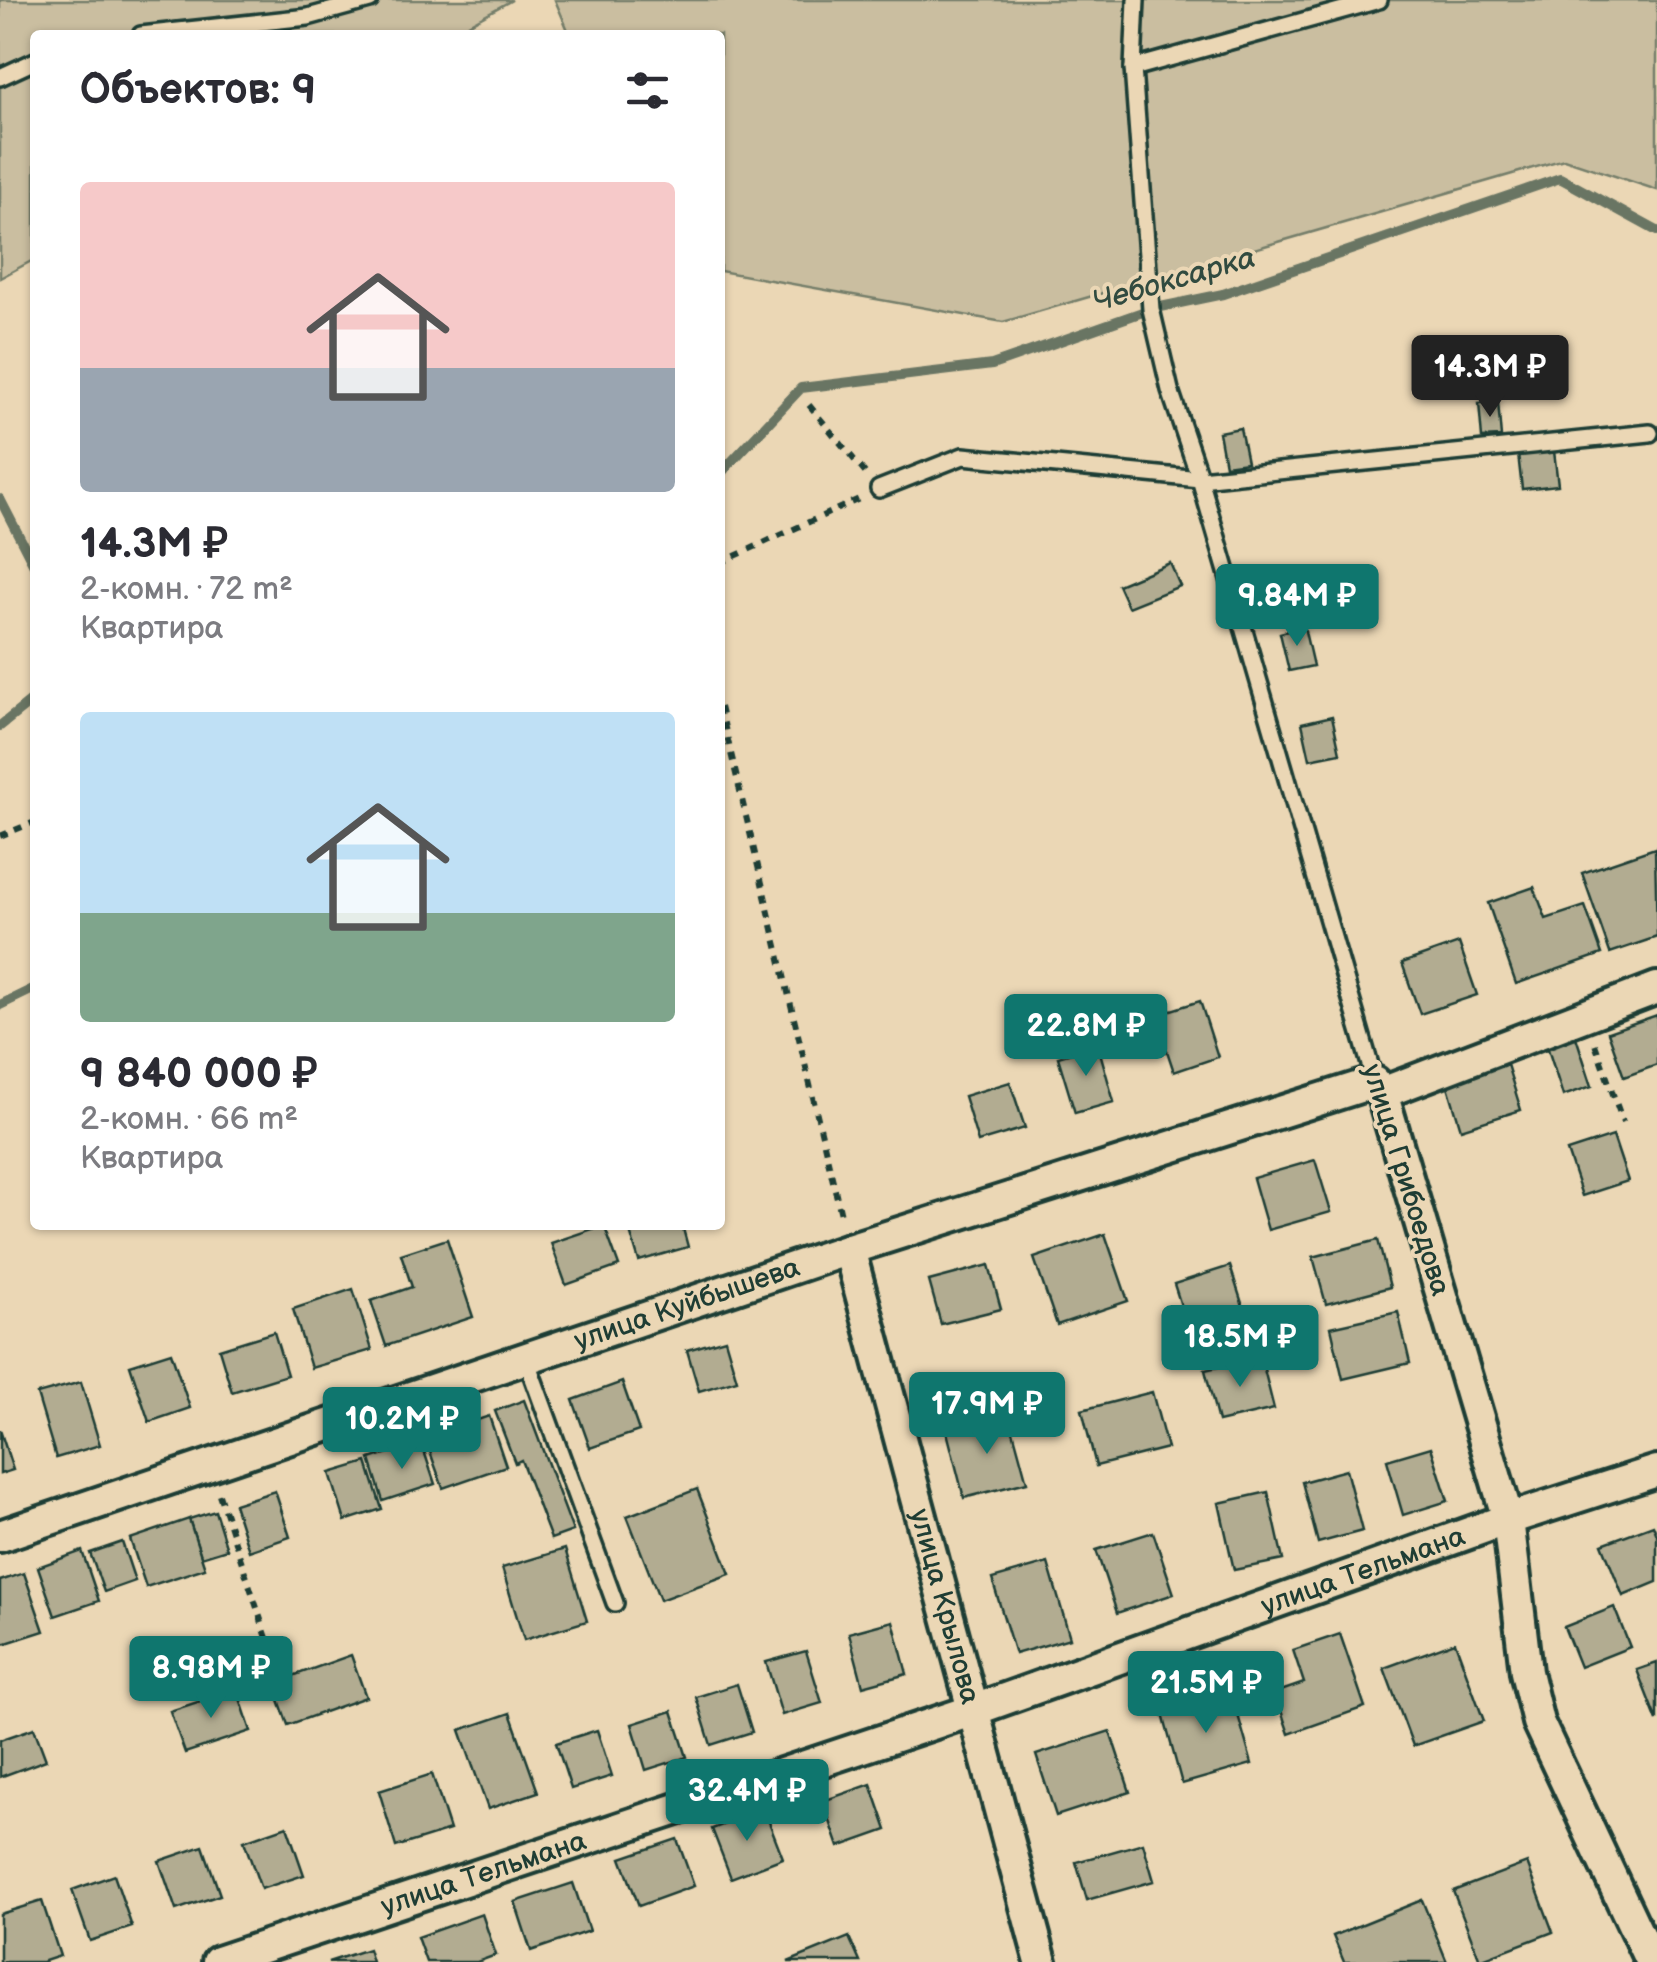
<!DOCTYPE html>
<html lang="ru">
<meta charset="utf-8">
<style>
:root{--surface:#fff;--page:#f2f2f3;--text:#2b2b33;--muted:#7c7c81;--accent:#0f766e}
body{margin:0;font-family:"Balsamiq Sans",sans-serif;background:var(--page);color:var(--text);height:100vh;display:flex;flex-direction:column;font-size:38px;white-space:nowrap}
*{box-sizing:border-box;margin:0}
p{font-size:32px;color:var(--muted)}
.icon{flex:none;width:55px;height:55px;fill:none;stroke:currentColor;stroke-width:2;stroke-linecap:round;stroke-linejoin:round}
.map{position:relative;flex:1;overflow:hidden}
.drawer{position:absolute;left:30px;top:30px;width:695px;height:1200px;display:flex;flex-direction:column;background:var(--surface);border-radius:10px;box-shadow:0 2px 8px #0004}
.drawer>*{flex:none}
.price{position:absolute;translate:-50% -85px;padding:0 22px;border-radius:10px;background:var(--accent);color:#fff;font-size:32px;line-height:65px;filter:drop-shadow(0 2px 5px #0008)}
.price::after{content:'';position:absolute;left:50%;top:60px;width:30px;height:22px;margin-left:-15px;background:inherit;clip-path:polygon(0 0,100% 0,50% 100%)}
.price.current{background:#222;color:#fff}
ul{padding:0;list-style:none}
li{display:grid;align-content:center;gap:20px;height:530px;padding:0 50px}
li span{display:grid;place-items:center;height:310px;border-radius:10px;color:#555}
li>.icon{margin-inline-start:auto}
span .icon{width:180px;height:180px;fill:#fffc;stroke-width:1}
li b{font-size:42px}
h2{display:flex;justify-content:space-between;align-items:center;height:120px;padding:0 50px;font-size:42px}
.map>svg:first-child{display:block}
</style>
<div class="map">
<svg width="1657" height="1962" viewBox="0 0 1657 1962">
<rect width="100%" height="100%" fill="#ebd7b5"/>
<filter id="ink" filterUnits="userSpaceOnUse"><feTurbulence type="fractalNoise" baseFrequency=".01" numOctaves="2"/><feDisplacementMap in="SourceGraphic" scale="20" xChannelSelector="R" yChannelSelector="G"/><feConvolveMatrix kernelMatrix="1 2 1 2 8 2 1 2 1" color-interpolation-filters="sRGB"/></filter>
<g filter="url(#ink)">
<g fill="#cabea0" stroke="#747e6a" stroke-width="2.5">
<polygon points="0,0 512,0 448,35 35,35 35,259 0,278"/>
<polygon points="555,0 1657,0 1657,190 1564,159 1003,322 720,271 720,35 570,35"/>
</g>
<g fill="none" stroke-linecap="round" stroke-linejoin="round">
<g stroke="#697563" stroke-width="10">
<polyline points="720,474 801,388 992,365 1151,309 1223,294 1560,178 1657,231"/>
<polyline points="0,499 35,567"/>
<polyline points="0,726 35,698"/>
<polyline points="0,1005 35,988"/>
</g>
</g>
<g fill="#b2ac91" stroke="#1f3d34" stroke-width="2.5">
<polygon points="1498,402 1501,437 1482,438 1479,403"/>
<polygon points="1240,428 1247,462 1225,465 1219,432"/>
<polygon points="1554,451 1558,485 1522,489 1518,454"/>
<polygon points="1170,563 1180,586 1128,607 1118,585"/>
<polygon points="1304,627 1313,666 1289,671 1280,633"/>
<polygon points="1332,716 1340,753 1310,759 1302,723"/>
<polygon points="1655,848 1657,937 1610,953 1582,873"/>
<polygon points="1534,887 1546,919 1585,906 1602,954 1516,984 1488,903"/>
<polygon points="1459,943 1477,995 1420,1014 1402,963"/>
<polygon points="1200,1001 1218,1057 1174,1072 1155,1015"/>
<polygon points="1657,1015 1657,1065 1624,1077 1608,1032"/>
<polygon points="1576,1037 1592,1086 1563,1096 1547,1046"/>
<polygon points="1098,1045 1114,1102 1075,1113 1058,1057"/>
<polygon points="1505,1058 1521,1110 1461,1129 1445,1076"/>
<polygon points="1010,1082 1025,1128 978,1142 964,1096"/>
<polygon points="1613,1136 1628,1181 1582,1196 1567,1151"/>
<polygon points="1315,1160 1331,1212 1268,1230 1253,1178"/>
<polygon points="604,1225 619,1266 566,1285 551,1243"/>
<polygon points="628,1225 682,1225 688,1247 639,1261"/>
<polygon points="1105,1234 1128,1301 1057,1325 1034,1258"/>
<polygon points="447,1239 473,1317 386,1346 371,1301 412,1287 401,1254"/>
<polygon points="1378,1240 1390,1287 1326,1304 1313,1257"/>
<polygon points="989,1265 1001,1309 941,1324 929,1281"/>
<polygon points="1230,1266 1247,1319 1191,1337 1174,1284"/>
<polygon points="353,1289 372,1350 311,1368 293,1309"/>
<polygon points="1398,1312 1410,1363 1343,1379 1331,1327"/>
<polygon points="274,1332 287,1375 232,1392 219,1349"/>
<polygon points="725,1339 737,1380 699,1391 687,1350"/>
<polygon points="171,1352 190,1408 149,1422 130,1365"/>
<polygon points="1261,1357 1274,1409 1218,1422 1205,1370"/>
<polygon points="81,1382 100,1445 56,1458 37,1394"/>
<polygon points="622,1382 639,1431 590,1448 573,1400"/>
<polygon points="1152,1392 1167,1448 1096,1466 1082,1410"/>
<polygon points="524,1400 573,1531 551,1539 521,1460 515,1463 495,1411"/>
<polygon points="489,1416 506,1466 443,1488 425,1438"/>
<polygon points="1009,1416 1027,1482 964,1498 947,1432"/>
<polygon points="0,1430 13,1470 0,1474"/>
<polygon points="421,1442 435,1484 383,1501 370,1459"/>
<polygon points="1431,1447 1448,1501 1403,1515 1387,1460"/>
<polygon points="367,1462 382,1509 345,1521 330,1473"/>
<polygon points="1346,1470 1362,1531 1318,1543 1302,1482"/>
<polygon points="697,1489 730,1574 660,1600 627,1516"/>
<polygon points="275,1491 290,1537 249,1551 234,1504"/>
<polygon points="1268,1492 1283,1560 1234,1570 1219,1503"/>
<polygon points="215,1511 227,1549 201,1557 189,1519"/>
<polygon points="189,1519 205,1568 146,1587 130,1539"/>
<polygon points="1653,1525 1657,1535 1657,1582 1623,1596 1602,1544"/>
<polygon points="1153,1532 1174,1594 1117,1613 1096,1550"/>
<polygon points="122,1542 135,1581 104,1592 90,1553"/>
<polygon points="565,1549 587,1621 524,1640 502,1568"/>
<polygon points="82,1551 99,1601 55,1616 38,1567"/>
<polygon points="1048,1563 1070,1638 1015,1654 992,1579"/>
<polygon points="24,1573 44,1631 0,1645 0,1581"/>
<polygon points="1614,1607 1630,1647 1580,1667 1564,1627"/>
<polygon points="893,1621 907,1674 863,1686 849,1633"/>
<polygon points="1340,1634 1365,1707 1289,1734 1275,1693 1304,1683 1293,1650"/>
<polygon points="1455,1642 1484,1721 1413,1746 1384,1668"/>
<polygon points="806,1651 822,1703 782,1715 766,1662"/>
<polygon points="351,1655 366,1697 288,1725 273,1683"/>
<polygon points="1657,1663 1657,1721 1637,1670"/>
<polygon points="737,1684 752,1732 711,1745 696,1697"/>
<polygon points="1230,1687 1252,1764 1182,1784 1161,1707"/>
<polygon points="237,1689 251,1731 185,1753 170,1711"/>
<polygon points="672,1711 687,1757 646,1770 632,1724"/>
<polygon points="510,1713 538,1792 488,1809 460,1730"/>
<polygon points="34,1728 46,1760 0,1777 0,1740"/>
<polygon points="597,1730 612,1776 571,1789 556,1743"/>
<polygon points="1110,1731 1130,1792 1056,1816 1036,1755"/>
<polygon points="432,1774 450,1830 396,1847 379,1791"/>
<polygon points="871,1784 887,1830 839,1847 823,1801"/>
<polygon points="764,1809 783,1858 731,1878 712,1829"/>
<polygon points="287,1826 304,1875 261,1889 244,1841"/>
<polygon points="677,1839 694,1886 639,1906 621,1858"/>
<polygon points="1143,1843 1154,1881 1087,1900 1076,1862"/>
<polygon points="203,1846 220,1895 176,1910 159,1861"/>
<polygon points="1527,1863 1553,1932 1480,1960 1453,1891"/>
<polygon points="114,1875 132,1927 90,1941 72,1890"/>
<polygon points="573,1883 589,1931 531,1951 515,1902"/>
<polygon points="1422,1900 1447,1962 1344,1962 1333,1936"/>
<polygon points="42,1901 60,1956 42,1962 0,1962 0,1914"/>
<polygon points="482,1914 496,1955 477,1962 426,1962 417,1937"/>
<polygon points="849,1937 860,1962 788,1962"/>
<polygon points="368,1949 372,1962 328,1962"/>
</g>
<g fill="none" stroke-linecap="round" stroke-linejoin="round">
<defs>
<g id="service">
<polyline points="1136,0 1133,68 1151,309 1170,390 1200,479 1375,1082"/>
<polyline points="141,35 308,17 370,0"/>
<polyline points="1133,68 1379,0"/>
<polyline points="0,77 35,61"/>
<polyline points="879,489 963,456 1200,479 1650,433"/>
<polyline points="526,1359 615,1603"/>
</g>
<g id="minor">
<polyline points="1382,1093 1657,988"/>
<path id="s1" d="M 849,1249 L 1041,1962"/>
<path id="s2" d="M 0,1536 L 849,1249 L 1375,1082 L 1382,1093 L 1508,1519 L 1526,1672 L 1538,1722 L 1651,1962"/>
<path id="s3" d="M 218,1962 L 974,1710 L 1508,1519 L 1657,1471"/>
</g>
</defs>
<use href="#service" stroke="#1f3d34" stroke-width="22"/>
<use href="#minor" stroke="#1f3d34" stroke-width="38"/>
<g stroke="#1f3d34" stroke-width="6" stroke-dasharray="8 8" stroke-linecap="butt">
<polyline points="809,405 866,474"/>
<polyline points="720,563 859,499"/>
<polyline points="720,707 842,1219"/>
<polyline points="0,836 35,822"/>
<polyline points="1595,1044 1623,1122"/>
<polyline points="219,1494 276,1665"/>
</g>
<use href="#service" stroke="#ebd7b5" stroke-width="15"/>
<use href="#minor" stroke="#ebd7b5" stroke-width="30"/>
</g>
</g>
<g text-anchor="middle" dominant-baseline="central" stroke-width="8" stroke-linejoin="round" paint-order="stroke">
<g font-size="28" fill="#1f3d34" stroke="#ebd7b5">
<text transform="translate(1406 1180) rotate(73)">улица Грибоедова</text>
<text stroke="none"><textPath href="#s2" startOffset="725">улица Куйбышева</textPath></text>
<text stroke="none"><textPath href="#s3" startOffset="1210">улица Тельмана</textPath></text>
<text stroke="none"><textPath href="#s1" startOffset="370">улица Крылова</textPath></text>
<text stroke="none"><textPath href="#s3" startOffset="280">улица Тельмана</textPath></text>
</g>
<g font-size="30" font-style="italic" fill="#314b40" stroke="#ebd7b5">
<text transform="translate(1174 280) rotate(-16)">Чебоксарка</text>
</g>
</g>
</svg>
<b class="price current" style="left:1490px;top:420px">14.3M ₽</b>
<b class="price" style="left:1297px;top:649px">9.84M ₽</b>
<b class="price" style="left:1086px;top:1079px">22.8M ₽</b>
<b class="price" style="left:1240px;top:1390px">18.5M ₽</b>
<b class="price" style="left:987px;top:1457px">17.9M ₽</b>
<b class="price" style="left:402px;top:1472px">10.2M ₽</b>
<b class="price" style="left:211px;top:1721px">8.98M ₽</b>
<b class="price" style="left:1206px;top:1736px">21.5M ₽</b>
<b class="price" style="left:747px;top:1844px">32.4M ₽</b>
<section class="drawer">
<h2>Объектов: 9<svg class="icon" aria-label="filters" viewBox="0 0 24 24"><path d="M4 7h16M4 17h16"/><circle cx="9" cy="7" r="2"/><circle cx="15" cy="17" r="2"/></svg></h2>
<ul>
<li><span style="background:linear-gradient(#f6c9c9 60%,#9aa5b1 0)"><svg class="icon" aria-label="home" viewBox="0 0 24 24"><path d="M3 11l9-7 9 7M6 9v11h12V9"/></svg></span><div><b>14.3M ₽</b><p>2-комн. · 72 m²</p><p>Квартира</p></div></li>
<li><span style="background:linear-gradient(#bfe0f5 65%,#7fa58c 0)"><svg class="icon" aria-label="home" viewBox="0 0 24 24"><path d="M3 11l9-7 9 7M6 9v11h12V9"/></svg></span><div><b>9 840 000 ₽</b><p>2-комн. · 66 m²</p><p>Квартира</p></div></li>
</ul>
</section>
</div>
